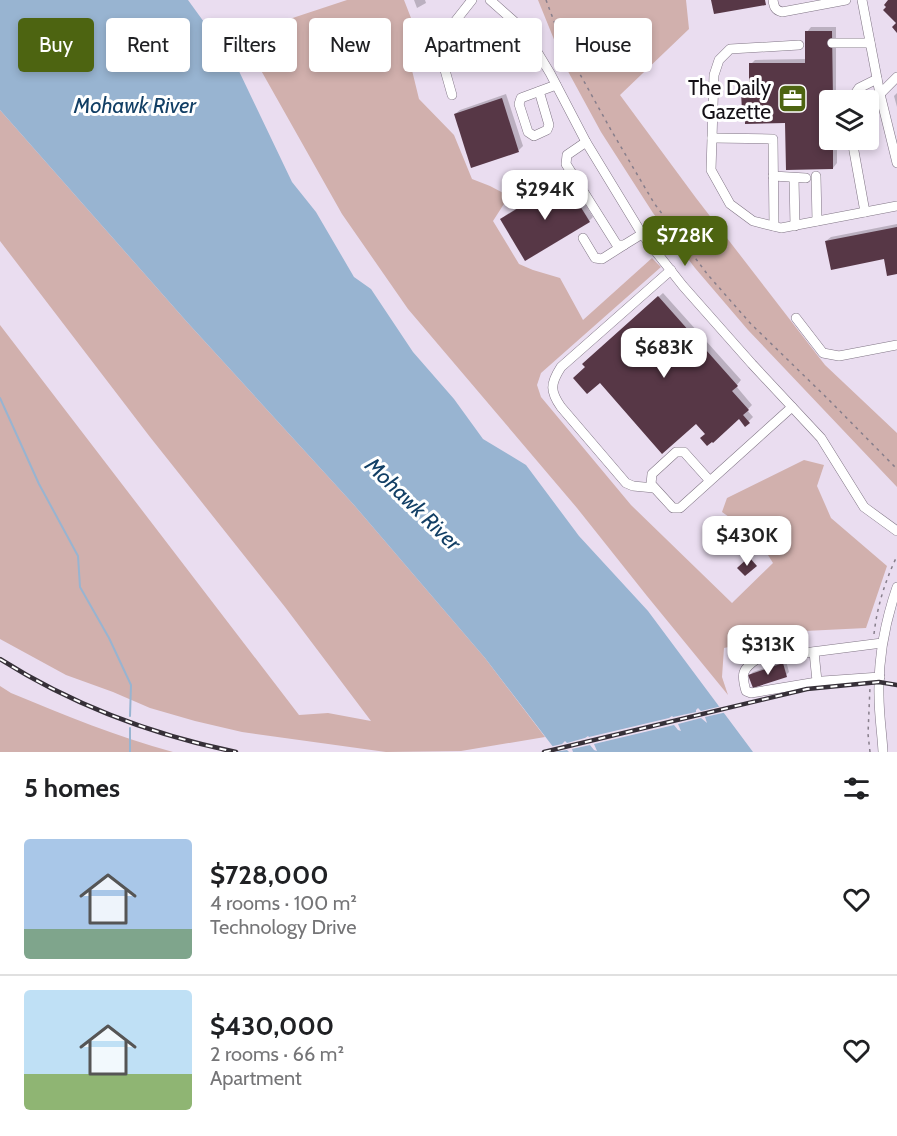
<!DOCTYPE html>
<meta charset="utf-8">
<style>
:root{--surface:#fff;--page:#f2f2f2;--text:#202124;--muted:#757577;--line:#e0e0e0;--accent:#4d6411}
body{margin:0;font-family:Cabin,sans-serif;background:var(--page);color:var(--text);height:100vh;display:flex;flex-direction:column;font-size:22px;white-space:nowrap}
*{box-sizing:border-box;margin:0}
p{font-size:20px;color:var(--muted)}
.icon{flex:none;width:33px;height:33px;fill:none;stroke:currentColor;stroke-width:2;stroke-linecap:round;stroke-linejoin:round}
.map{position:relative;height:752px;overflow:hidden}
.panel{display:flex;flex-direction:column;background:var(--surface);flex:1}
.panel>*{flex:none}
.hud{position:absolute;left:18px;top:18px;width:861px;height:54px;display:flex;gap:12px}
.controls{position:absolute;left:819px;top:90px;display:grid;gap:12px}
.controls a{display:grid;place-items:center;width:60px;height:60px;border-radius:6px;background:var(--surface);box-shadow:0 3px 9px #0003;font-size:30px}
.price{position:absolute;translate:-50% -51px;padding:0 14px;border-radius:12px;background:#fff;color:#222;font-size:20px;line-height:39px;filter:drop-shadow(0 2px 3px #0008)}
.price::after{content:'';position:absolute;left:50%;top:36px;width:18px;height:14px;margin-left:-9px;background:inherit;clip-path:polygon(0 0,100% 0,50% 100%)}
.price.selected{background:var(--accent);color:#fff}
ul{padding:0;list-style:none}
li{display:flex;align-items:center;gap:18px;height:150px;padding:0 24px}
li+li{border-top:2px solid var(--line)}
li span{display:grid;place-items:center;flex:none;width:168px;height:120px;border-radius:6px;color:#555}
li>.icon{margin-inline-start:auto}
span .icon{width:72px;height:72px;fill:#fffc;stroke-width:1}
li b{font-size:26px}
h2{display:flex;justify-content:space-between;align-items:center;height:72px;padding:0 24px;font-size:26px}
.chip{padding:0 21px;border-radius:6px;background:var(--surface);box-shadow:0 3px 9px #0003;font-size:21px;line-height:54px}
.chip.selected{background:var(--accent);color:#fff}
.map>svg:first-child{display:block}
</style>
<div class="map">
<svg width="897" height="752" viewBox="0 0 897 752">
<rect width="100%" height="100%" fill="#eaddf0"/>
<g fill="#d1b0ad">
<polygon points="347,0 404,0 418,36 409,58 419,99 454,135 472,179 490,186 509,196 493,221 519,264 533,270 560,278 583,320 652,258 661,267 541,373 537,385 541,397 631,505 732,603 773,563 756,536 722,512 727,498 804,460 824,465 817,486 831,518 887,566 866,628 805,631 724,648 722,677 728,695 647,596 577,508 408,309 342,214 241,35"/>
<polygon points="538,0 686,0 689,29 620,95 696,198 825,365 897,433 897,487 748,330 695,268 653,213 601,132 564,64"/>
<polygon points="0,110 187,322 354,505 485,658 545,737 461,751 386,752 242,732 195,721 150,708 113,692 66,675 0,639 0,325 299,715 328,713 371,721 285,607 150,437 0,241"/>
<path d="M 0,686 L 11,693 C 65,715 117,737 173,752 L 0,752 Z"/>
</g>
<polygon fill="#98b4d1" points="0,0 188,0 238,69 292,182 316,212 354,277 371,289 413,352 454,399 483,439 526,465 579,536 648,611 753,752 557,752 485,658 354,505 187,322 0,110"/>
<polygon fill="#eaddf0" points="722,706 727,712 705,717 707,723 701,718 678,724 681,731 678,730 674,725 594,744 597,751 594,750 590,745 572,749 573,752 569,752 567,750 553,752 549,747 562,744 565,741 567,743 585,738 588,736 589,737 669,718 672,716 673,717 696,712 696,710 698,708 701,711"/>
<g fill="#0003">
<polygon points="414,0 425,0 426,3 417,8"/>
<polygon points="811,27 836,27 836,100 830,100 830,140 837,140 837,163 833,168 787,122 743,92 747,88 751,88 751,64 755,60 807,59 807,32"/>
<polygon points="897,93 897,107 894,96"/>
<polygon points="506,94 523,146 519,150 472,166 455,114 460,110"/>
<polygon points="569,177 593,217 589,221 502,219 506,215"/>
<polygon points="897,224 897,272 885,258 826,241 831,237"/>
<polygon points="663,293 741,380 736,386 752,405 747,410 753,417 745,425 739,417 707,434 696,422 587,366 589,360"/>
<polygon points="786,661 789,672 786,675 750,675 753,672"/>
</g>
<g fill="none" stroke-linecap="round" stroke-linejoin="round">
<g stroke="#98b4d1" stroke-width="2">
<polyline points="0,398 39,484 78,556 80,587 109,638 131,685 130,716"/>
<polyline points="130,752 130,728"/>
</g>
</g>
<g fill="#573746">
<polygon points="711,0 765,0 766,5 714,14"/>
<polygon points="888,0 897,0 897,33 892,27 896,23 883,10 886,7 884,5"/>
<polygon points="805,31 832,31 833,100 830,100 830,140 833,140 833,169 786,170 785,123 745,124 745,111 742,111 741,92 749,92 749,63 805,63"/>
<polygon points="502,98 519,152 471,168 454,114"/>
<polygon points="564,180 590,222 525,261 500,219"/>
<polygon points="897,227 897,274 887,276 884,259 831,270 825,241"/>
<polygon points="658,296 738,386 732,391 749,410 743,415 750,423 745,427 739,419 713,443 712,442 707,446 700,438 705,434 696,424 662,454 600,383 587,394 573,378 585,367 582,364"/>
<polygon points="749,557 757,566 745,576 737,568"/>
<polygon points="783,663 787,677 753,688 748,675"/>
</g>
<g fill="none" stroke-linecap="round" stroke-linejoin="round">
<defs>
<g id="minor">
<polyline points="490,0 524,30 550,73 586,142 642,234 683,286 752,364 821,438 864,507 897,531"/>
<path d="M 773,0 C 774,7 775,10 782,12 L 846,0"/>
<polyline points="862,0 880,94 897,163"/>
<polyline points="832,43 870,43"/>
<polyline points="799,45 730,49 719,60 714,75 711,170 730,204 753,221 781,228 897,206"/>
<polyline points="539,91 549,125 547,130 534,136 528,132 519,104 521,98 556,85"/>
<polyline points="880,94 897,77"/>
<polyline points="452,95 439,49 442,38 472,0"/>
<polyline points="851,100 859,88 877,79"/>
<polyline points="712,138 773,139 774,226"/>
<polyline points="852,140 865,212"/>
<polyline points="586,142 567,155 566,164 617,245 624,245 642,234"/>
<polyline points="773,176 806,178"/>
<polyline points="816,176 817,221"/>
<polyline points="794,178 795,226"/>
<polyline points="583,238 595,258 602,259 624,245"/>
<polyline points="796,318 823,353 839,356 897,345"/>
<polyline points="710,481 684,452 676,452 652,474 651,484 673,508 680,508 792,407"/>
<path d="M 654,488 L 633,486 L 626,483 L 561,407 C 550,391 550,384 561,367 L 671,270"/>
<polyline points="814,652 817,681"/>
<path d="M 880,677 L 823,681 L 751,693 L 746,691 C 741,674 742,669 757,659 L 882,643"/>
<path d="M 883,752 C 882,733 879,715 879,696 C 878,659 885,622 897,587"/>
</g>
</defs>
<use href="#minor" stroke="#807585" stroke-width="10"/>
<g stroke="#877e8b" stroke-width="1.5" stroke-dasharray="3 4.5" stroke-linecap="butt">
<polyline points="546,0 561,40 611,130 654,203 708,275 751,324 827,398 897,469"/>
<path d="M 874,634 C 877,607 885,581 897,556"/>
<polyline points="870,752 868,734 870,687"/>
</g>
<use href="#minor" stroke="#fff" stroke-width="9"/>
<defs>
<g id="rail">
<path d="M 0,659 C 71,704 153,735 236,752"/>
<polyline points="544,752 807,689 879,682 897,685"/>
</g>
</defs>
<use href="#rail" stroke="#363038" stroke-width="4.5"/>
<use href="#rail" stroke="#fff" stroke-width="2" stroke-dasharray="7" stroke-linecap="butt"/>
</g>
<defs>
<symbol id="office-square" viewBox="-11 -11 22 22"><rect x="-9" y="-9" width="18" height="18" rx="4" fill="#4d6411" stroke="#fff"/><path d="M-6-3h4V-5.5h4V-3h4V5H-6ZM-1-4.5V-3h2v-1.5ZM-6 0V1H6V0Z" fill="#fff"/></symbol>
</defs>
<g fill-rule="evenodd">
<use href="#office-square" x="776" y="82" width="33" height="33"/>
</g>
<g text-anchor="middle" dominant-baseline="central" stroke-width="6" stroke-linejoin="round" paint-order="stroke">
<g font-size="21" fill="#141016" stroke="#fff" text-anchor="end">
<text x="771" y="87">The Daily<tspan x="771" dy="24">Gazette</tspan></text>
</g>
<g font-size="22" font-style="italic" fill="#123f65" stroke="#fff">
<text x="135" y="105">Mohawk River</text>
<text transform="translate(413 504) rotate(44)">Mohawk River</text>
</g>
</g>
</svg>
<div class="controls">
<a><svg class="icon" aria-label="layers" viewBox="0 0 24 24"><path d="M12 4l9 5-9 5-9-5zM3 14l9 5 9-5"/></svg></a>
</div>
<b class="price" style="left:545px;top:221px">$294K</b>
<b class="price selected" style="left:685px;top:267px">$728K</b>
<b class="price" style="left:664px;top:379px">$683K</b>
<b class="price" style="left:747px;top:567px">$430K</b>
<b class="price" style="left:768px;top:676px">$313K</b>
<div class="hud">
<a class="chip selected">Buy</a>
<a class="chip">Rent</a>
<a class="chip">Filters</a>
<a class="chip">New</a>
<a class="chip">Apartment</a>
<a class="chip">House</a>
</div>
</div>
<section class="panel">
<h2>5 homes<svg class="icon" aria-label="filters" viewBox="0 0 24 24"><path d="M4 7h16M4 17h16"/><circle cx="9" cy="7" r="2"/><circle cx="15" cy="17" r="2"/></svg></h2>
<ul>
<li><span style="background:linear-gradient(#a9c7e8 75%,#7fa58c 0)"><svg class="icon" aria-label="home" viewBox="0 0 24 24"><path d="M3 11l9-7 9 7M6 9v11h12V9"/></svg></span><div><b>$728,000</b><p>4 rooms · 100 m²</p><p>Technology Drive</p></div><svg class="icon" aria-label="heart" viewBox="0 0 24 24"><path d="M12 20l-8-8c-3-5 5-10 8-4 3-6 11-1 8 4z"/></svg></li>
<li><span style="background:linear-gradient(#bfe0f5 70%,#8fb573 0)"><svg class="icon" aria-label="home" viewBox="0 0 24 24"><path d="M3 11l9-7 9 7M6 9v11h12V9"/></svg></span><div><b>$430,000</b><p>2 rooms · 66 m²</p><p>Apartment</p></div><svg class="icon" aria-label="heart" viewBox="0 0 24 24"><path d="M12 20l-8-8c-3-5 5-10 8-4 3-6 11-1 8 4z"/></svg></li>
</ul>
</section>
